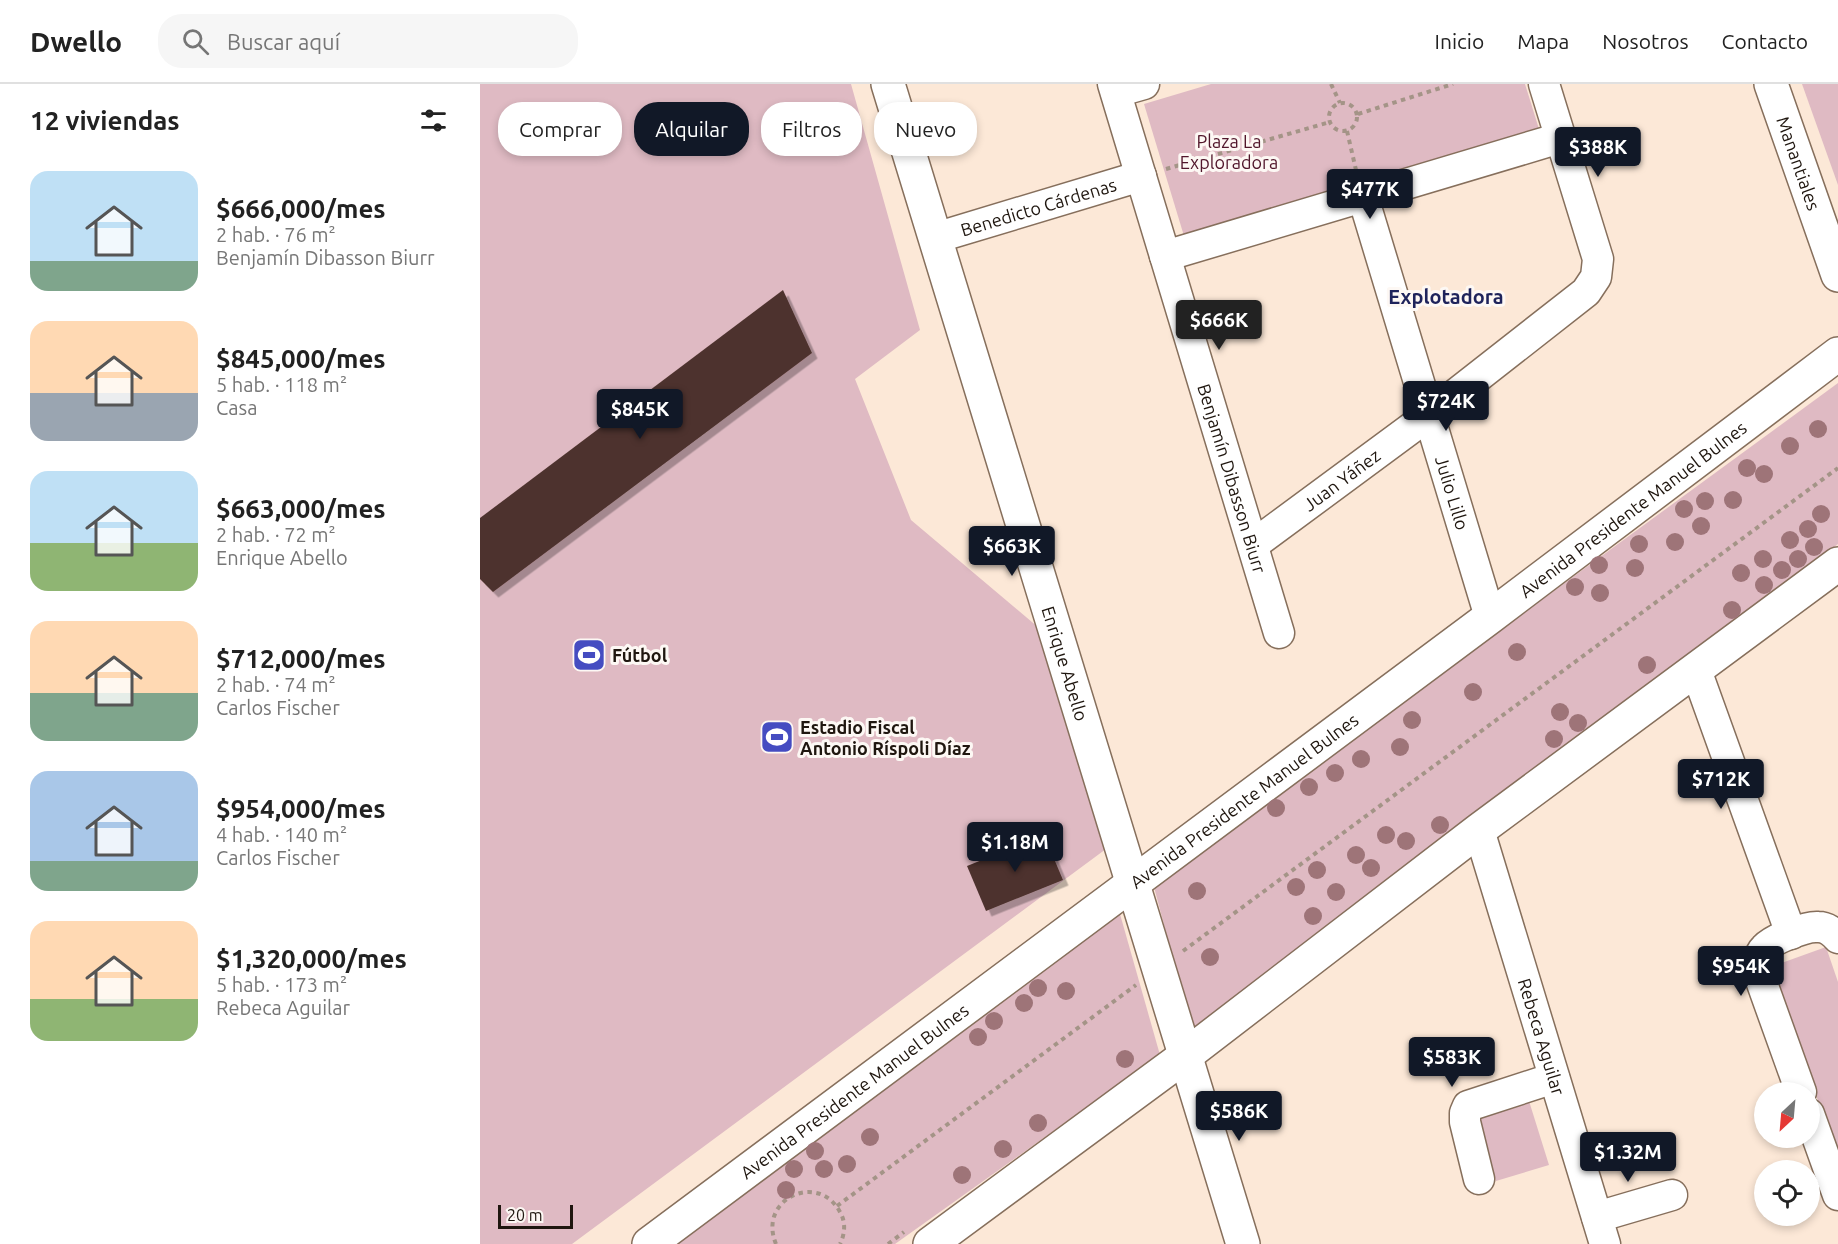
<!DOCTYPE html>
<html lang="es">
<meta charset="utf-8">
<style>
:root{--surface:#fff;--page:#f6f6f6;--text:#222;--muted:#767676;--line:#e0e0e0;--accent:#111827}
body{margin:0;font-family:Ubuntu,sans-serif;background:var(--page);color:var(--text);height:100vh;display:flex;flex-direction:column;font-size:22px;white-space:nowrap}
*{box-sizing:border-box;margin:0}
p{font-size:20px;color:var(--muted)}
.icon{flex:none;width:33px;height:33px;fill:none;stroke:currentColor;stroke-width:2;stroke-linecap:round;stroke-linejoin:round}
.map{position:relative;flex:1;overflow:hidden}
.side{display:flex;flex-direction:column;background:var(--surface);width:480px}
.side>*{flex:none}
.banner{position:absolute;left:18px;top:18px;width:570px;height:54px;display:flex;gap:12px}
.needle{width:39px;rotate:206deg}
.fabs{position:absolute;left:1274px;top:998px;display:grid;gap:12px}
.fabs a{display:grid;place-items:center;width:66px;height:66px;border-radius:50%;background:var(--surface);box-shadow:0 3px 9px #0003;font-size:30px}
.scale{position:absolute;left:18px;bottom:15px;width:75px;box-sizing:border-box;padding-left:6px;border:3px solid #1f160f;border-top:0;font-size:16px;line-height:21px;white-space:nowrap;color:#1f160f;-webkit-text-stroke:4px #fdf8f4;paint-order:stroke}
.price{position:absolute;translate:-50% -51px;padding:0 14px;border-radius:6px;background:var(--accent);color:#fff;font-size:20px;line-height:39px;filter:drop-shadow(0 2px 3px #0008)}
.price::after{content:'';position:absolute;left:50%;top:36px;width:18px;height:14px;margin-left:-9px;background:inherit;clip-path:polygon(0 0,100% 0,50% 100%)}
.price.selected{background:#222;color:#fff}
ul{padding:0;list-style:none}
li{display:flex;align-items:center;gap:18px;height:150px;padding:0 30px}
li span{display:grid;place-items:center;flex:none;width:168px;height:120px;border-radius:18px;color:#555}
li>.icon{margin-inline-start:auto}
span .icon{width:72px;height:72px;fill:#fffc;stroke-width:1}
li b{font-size:26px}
h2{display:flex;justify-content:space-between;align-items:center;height:72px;padding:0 30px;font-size:26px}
.pill{padding:0 21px;border-radius:24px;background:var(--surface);box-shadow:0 3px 9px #0003;font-size:21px;line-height:54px}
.pill.selected{background:var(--accent);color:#fff}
header{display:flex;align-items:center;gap:36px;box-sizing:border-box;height:84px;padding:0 30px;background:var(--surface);border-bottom:2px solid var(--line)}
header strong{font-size:28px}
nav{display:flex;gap:33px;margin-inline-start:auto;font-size:21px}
.search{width:420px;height:54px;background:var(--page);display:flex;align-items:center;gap:15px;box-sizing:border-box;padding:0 21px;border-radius:24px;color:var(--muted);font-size:22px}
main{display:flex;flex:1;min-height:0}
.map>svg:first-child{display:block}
</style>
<header>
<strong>Dwello</strong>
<div class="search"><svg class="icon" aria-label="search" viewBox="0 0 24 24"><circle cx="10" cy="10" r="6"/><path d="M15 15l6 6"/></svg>Buscar aquí</div>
<nav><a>Inicio</a><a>Mapa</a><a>Nosotros</a><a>Contacto</a></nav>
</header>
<main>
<section class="side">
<h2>12 viviendas<svg class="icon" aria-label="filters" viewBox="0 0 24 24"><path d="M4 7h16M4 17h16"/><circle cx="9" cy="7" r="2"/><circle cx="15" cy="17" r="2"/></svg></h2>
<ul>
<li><span style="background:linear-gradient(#bfe0f5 75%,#7fa58c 0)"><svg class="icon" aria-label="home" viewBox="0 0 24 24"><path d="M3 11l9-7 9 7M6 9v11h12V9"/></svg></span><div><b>$666,000/mes</b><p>2 hab. · 76 m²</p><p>Benjamín Dibasson Biurr</p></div></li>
<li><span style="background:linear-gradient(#ffd9b3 60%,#9aa5b1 0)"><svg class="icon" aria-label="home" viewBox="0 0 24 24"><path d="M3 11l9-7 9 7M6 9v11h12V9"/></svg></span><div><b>$845,000/mes</b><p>5 hab. · 118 m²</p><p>Casa</p></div></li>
<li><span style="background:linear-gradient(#bfe0f5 60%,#8fb573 0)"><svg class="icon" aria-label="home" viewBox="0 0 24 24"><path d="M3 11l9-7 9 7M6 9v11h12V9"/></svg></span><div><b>$663,000/mes</b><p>2 hab. · 72 m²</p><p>Enrique Abello</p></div></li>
<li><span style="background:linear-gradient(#ffd9b3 60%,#7fa58c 0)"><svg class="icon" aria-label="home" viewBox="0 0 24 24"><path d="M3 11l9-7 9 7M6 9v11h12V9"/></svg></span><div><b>$712,000/mes</b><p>2 hab. · 74 m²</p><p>Carlos Fischer</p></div></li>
<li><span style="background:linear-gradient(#a9c7e8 75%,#7fa58c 0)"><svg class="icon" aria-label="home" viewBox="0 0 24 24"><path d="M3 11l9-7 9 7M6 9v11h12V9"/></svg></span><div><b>$954,000/mes</b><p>4 hab. · 140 m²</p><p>Carlos Fischer</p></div></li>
<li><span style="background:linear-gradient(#ffd9b3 65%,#8fb573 0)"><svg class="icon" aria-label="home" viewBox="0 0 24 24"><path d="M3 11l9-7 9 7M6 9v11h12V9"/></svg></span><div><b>$1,320,000/mes</b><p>5 hab. · 173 m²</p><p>Rebeca Aguilar</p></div></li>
</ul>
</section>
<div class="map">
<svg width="1358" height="1160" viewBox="0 0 1358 1160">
<defs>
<filter id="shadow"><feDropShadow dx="5.5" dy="5.5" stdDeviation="0" flood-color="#0004"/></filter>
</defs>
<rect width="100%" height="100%" fill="#fce8d7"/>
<g fill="#dfbac3">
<polygon points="0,0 371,0 440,246 375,295 431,436 559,544 630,762 92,1160 0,1160"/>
<polygon points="731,0 1045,0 1059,45 704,152 664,20"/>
<polygon points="1322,0 1358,0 1358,101"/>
<polygon points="1358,299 1358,460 712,947 674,803 1015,550"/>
<polygon points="638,823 680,971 415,1160 174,1160"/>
<polygon points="1346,863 1358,898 1358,1072 1290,883"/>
<polygon points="1049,1017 1069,1081 1016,1097 996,1034"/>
</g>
<g fill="#4e332e" filter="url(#shadow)">
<polygon points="303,206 332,269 13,508 0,495 0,434"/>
<polygon points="564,751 583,796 506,827 487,782"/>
</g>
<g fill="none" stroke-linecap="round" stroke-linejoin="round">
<defs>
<g id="minor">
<path id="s1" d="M 633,0 L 799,549"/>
<polyline points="636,8 664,0"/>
<path id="s2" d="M 883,113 L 1010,533"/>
<path id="s3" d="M 455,154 L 661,92"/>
<polyline points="685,172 1080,54"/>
<path id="s4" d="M 773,461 L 949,331 L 1106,208 L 1116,193 L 1118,175 L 1064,0"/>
<polyline points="1216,586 1311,850"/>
<path id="s5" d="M 999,746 L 1125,1160"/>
<path d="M 1321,1008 L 1279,891 C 1278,881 1278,871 1285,864 C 1293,855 1326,842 1338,843 C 1346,843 1353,848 1358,854"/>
<polyline points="1329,1030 1358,1111"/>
<polyline points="999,1095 985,1038 985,1029 988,1022 1074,994"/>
<polyline points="1117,1133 1192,1111"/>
</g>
<g id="tertiary">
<path id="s6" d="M 408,0 L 763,1160"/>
</g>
<g id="secondary">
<path id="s7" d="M 1291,0 L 1358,191"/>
</g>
<g id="primary">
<path id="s8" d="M 169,1160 L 1010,533 L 1358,270"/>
<polyline points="450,1160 705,972 999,746 1358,480"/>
</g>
</defs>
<use href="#minor" stroke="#866f5c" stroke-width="33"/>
<use href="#tertiary" stroke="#866f5c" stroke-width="36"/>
<use href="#secondary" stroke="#866f5c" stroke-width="36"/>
<use href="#primary" stroke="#866f5c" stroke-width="36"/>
<g stroke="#a49487" stroke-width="4" stroke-dasharray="4.5 4.5" stroke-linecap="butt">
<polyline points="851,0 860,19"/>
<circle cx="863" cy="33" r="14"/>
<polyline points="878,30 973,0"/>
<polyline points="867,47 876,86"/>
<polyline points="686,85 850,38"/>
<polyline points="703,867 1358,384"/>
<polyline points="357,1122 656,901"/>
<path d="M 296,1160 C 277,1115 338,1087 360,1128 C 366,1138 365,1150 360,1160"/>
<polyline points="408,1160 424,1148"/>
</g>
<use href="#minor" stroke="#fff" stroke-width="30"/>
<use href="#tertiary" stroke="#fff" stroke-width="33"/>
<use href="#secondary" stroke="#fff" stroke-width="33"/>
<use href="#primary" stroke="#fff" stroke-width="33"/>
</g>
<g fill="#9e7478">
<circle cx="1338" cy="345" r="9"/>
<circle cx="1310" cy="362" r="9"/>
<circle cx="1267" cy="384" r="9"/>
<circle cx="1284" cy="390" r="9"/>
<circle cx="1253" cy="416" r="9"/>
<circle cx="1225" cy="417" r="9"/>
<circle cx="1204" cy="425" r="9"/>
<circle cx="1341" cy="430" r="9"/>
<circle cx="1221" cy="442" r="9"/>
<circle cx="1328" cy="445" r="9"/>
<circle cx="1310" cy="456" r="9"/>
<circle cx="1195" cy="458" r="9"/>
<circle cx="1159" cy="460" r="9"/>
<circle cx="1334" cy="463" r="9"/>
<circle cx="1283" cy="475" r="9"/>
<circle cx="1318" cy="475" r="9"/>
<circle cx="1119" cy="481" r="9"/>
<circle cx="1155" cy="484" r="9"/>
<circle cx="1302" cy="486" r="9"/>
<circle cx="1261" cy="489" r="9"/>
<circle cx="1284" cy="501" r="9"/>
<circle cx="1095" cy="503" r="9"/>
<circle cx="1120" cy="509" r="9"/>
<circle cx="1252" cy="526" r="9"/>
<circle cx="1037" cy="568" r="9"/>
<circle cx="1167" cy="581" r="9"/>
<circle cx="993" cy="608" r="9"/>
<circle cx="1080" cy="628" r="9"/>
<circle cx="932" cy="636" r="9"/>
<circle cx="1098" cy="639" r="9"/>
<circle cx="1074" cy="655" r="9"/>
<circle cx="920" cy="663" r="9"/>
<circle cx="881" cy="675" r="9"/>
<circle cx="855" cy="689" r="9"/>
<circle cx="829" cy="703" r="9"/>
<circle cx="796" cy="724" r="9"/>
<circle cx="960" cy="741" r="9"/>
<circle cx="906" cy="751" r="9"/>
<circle cx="926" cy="757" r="9"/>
<circle cx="876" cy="771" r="9"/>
<circle cx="891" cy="784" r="9"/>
<circle cx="837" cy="786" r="9"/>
<circle cx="816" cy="803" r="9"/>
<circle cx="717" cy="807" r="9"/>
<circle cx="856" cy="808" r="9"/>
<circle cx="833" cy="832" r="9"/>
<circle cx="730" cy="873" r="9"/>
<circle cx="558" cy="904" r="9"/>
<circle cx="586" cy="907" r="9"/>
<circle cx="544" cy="919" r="9"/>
<circle cx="514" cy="937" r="9"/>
<circle cx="498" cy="953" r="9"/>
<circle cx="645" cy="975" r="9"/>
<circle cx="558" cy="1039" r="9"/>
<circle cx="390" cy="1053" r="9"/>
<circle cx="523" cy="1065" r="9"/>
<circle cx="335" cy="1067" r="9"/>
<circle cx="367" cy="1080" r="9"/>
<circle cx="314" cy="1085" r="9"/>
<circle cx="344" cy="1085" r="9"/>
<circle cx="482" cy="1091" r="9"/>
<circle cx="306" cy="1106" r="9"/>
</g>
<defs>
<symbol id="stadium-square" viewBox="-11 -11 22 22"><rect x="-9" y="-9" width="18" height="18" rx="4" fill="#454cc1" stroke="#fdf8f4"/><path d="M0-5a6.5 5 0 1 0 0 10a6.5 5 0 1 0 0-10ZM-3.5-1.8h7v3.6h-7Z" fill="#fff"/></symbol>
</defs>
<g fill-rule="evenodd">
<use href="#stadium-square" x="90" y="552" width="38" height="38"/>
<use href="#stadium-square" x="278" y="634" width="38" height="38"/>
</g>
<g text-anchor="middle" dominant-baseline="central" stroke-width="6" stroke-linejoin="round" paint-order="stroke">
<g font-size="18" fill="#51162b" stroke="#fdf8f4">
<text x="749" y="57">Plaza La<tspan x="749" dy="21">Exploradora</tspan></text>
</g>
<g font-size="18" fill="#1f160f" stroke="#fdf8f4">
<text stroke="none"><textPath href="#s7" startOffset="84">Manantiales</textPath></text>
<text stroke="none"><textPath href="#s3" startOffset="108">Benedicto Cárdenas</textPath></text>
<text stroke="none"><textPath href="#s1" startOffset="412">Benjamín Dibasson Biurr</textPath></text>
<text stroke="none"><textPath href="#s4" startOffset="110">Juan Yáñez</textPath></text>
<text stroke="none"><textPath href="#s2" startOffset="309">Julio Lillo</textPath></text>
<text stroke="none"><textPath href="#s8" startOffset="1228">Avenida Presidente Manuel Bulnes</textPath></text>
<text stroke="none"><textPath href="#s6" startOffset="606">Enrique Abello</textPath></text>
<text stroke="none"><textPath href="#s8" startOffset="742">Avenida Presidente Manuel Bulnes</textPath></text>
<text stroke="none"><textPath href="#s5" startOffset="216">Rebeca Aguilar</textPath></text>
<text stroke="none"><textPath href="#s8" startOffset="256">Avenida Presidente Manuel Bulnes</textPath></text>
</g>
<g font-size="18" font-weight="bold" fill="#1f160f" stroke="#fdf8f4" text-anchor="start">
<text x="132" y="571">Fútbol</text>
<text x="320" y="643">Estadio Fiscal<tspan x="320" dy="21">Antonio Ríspoli Díaz</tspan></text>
</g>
<g font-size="20" font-weight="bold" fill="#1e235b" stroke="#fdf8f4">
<text x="966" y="212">Explotadora</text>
</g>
</g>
</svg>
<div class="fabs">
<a><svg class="needle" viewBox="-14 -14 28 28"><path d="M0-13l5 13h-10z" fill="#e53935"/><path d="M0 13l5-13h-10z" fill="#767676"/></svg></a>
<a><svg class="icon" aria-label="locate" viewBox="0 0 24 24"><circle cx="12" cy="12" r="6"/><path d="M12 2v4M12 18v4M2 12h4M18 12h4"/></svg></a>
</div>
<div class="scale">20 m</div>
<b class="price" style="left:1118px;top:94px">$388K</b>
<b class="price" style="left:890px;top:136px">$477K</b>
<b class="price selected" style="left:739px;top:267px">$666K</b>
<b class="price" style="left:966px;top:348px">$724K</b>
<b class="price" style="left:160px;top:356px">$845K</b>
<b class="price" style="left:532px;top:493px">$663K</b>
<b class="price" style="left:1241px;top:726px">$712K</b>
<b class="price" style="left:535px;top:789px">$1.18M</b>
<b class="price" style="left:1261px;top:913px">$954K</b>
<b class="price" style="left:972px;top:1004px">$583K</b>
<b class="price" style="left:759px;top:1058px">$586K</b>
<b class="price" style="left:1148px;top:1099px">$1.32M</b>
<div class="banner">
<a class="pill">Comprar</a>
<a class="pill selected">Alquilar</a>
<a class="pill">Filtros</a>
<a class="pill">Nuevo</a>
</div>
</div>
</main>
